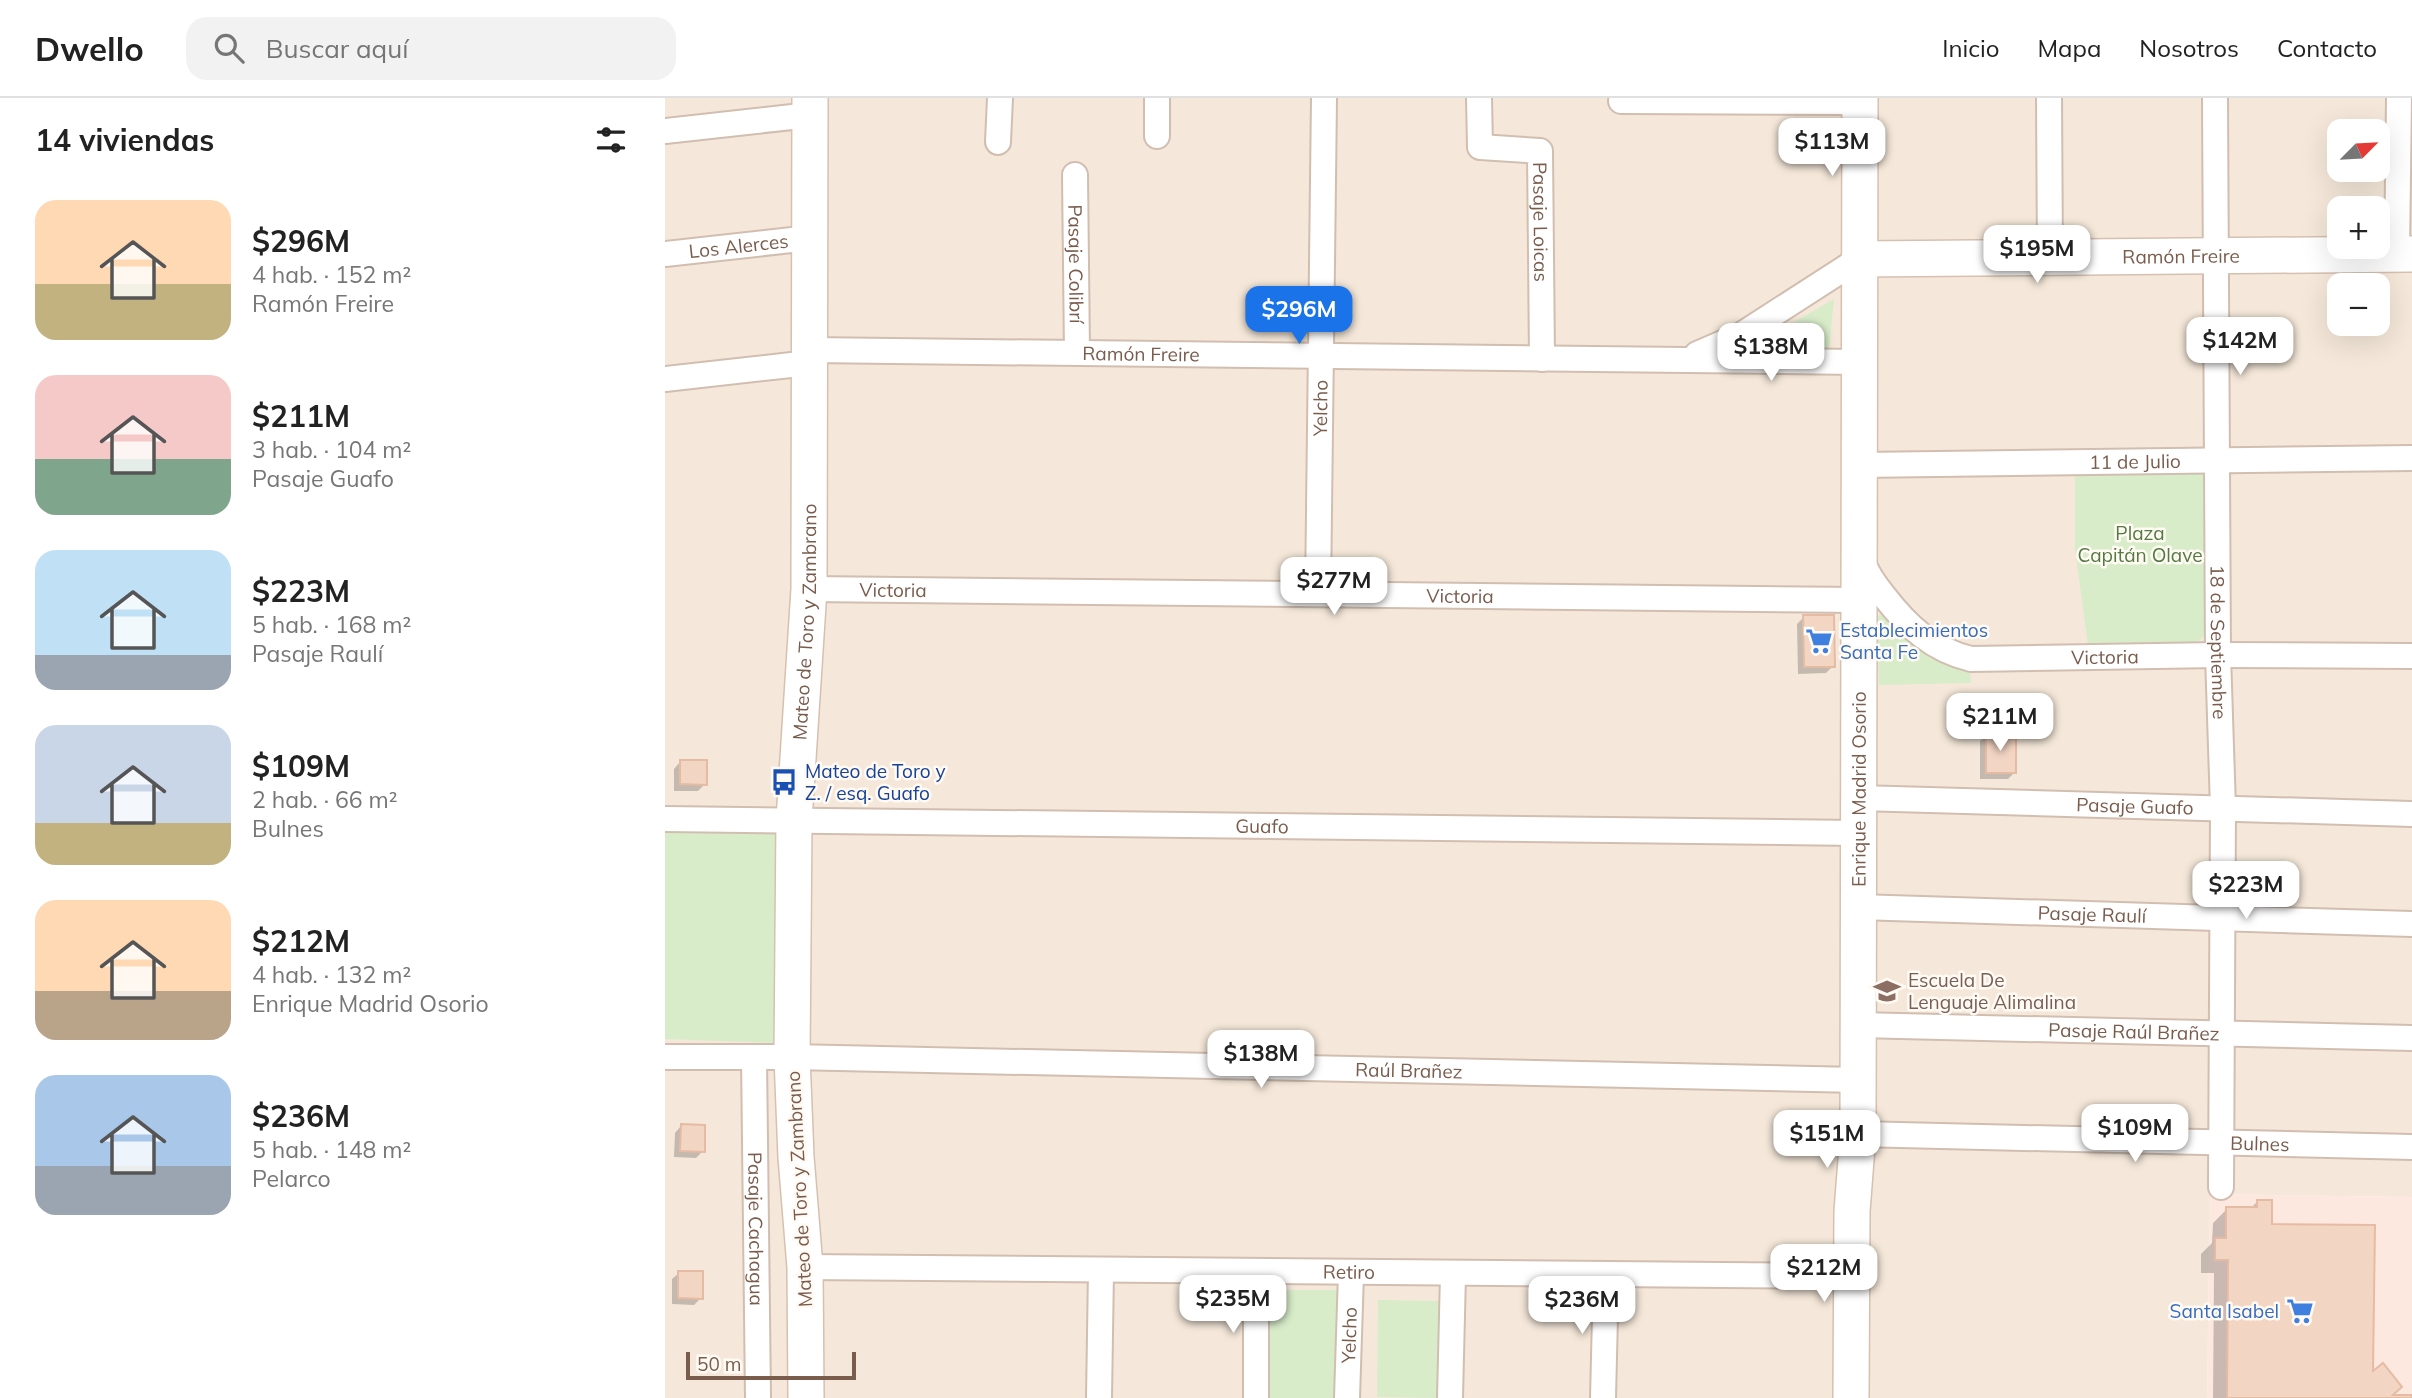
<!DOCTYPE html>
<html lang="es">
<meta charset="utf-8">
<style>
:root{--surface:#fff;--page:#f2f2f2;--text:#222;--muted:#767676;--line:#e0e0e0;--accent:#1a73e8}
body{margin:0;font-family:Mulish,sans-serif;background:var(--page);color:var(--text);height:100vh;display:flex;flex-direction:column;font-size:26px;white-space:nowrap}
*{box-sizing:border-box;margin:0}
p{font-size:23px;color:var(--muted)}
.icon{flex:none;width:38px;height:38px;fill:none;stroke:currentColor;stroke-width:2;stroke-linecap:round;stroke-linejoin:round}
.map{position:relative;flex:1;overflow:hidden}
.panel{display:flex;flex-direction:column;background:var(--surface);width:665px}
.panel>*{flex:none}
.needle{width:46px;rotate:66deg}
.controls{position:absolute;left:1662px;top:21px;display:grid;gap:14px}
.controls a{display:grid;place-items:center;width:63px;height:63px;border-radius:14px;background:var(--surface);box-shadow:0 7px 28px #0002;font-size:35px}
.scale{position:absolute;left:21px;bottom:18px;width:170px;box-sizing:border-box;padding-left:7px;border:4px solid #7a5c4d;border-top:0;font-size:19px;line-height:24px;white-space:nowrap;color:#7a5c4d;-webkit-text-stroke:5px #fffaf3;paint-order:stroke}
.price{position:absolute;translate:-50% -60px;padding:0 16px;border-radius:14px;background:#fff;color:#222;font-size:23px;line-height:46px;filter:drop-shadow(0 2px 4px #0008)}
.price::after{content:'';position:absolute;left:50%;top:42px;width:21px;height:16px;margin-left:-10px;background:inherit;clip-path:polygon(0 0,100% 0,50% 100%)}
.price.active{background:var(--accent);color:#fff}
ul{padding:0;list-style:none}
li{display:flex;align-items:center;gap:21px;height:175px;padding:0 35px}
li span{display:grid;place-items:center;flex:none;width:196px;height:140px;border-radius:21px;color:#555}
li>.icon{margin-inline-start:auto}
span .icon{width:84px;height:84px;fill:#fffc;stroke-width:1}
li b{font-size:30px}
h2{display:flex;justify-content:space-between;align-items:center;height:84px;padding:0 35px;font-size:30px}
header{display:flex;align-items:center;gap:42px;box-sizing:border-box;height:98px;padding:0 35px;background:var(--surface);border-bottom:2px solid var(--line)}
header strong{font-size:33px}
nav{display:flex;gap:38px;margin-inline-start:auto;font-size:24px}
.search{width:490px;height:63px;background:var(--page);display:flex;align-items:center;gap:18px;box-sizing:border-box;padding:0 24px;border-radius:21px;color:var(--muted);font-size:26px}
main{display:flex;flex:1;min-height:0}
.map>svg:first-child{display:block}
</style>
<header>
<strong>Dwello</strong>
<div class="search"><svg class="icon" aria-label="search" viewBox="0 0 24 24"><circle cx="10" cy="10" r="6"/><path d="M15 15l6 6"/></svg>Buscar aquí</div>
<nav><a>Inicio</a><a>Mapa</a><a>Nosotros</a><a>Contacto</a></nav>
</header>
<main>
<section class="panel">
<h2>14 viviendas<svg class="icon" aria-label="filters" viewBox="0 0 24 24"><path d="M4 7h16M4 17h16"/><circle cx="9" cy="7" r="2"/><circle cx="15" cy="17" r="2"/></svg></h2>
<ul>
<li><span style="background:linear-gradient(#ffd9b3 60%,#c2b280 0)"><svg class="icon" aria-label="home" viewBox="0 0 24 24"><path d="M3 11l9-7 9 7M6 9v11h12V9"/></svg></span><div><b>$296M</b><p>4 hab. · 152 m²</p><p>Ramón Freire</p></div></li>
<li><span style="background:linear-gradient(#f6c9c9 60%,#7fa58c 0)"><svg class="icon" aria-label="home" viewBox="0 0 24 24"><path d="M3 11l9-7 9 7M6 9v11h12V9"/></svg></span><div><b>$211M</b><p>3 hab. · 104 m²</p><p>Pasaje Guafo</p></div></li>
<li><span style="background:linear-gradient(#bfe0f5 75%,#9aa5b1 0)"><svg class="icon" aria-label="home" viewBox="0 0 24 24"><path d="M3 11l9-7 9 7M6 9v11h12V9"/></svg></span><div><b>$223M</b><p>5 hab. · 168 m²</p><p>Pasaje Raulí</p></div></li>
<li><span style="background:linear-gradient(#c9d6e8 70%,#c2b280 0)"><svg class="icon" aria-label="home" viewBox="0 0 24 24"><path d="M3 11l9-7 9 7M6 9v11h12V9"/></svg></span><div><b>$109M</b><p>2 hab. · 66 m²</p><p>Bulnes</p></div></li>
<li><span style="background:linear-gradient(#ffd9b3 65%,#b9a48a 0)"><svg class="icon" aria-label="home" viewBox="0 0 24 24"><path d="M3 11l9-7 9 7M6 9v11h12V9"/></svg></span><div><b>$212M</b><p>4 hab. · 132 m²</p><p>Enrique Madrid Osorio</p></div></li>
<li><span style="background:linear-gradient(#a9c7e8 65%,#9aa5b1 0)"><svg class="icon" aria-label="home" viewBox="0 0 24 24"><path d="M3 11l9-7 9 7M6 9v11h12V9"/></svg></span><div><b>$236M</b><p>5 hab. · 148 m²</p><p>Pelarco</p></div></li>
</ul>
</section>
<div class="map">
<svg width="1747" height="1300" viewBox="0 0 1747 1300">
<rect width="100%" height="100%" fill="#fdf6ec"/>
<path fill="#f5e8da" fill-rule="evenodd" d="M 0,0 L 1747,0 L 1747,1099 L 1545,1096 L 1542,1300 L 0,1300 ZM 1675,33 L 1713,33 L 1713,72 L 1675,72 ZM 1675,110 L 1713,110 L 1713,149 L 1675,149 ZM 1675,187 L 1713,187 L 1713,226 L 1675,226 Z"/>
<polygon fill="#fde8e0" points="1545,1096 1747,1099 1747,1300 1542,1300"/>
<g fill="#d8ecc9">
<polygon points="1169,201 1164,252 1077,254"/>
<polygon points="1410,369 1538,375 1541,384 1541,535 1535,542 1528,546 1423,548 1410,451"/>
<polygon points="1214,517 1220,517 1305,573 1306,585 1214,587 1212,520"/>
<polygon points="0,727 114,731 111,945 0,941"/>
<polygon points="595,1192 672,1192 672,1300 594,1300"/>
<polygon points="713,1202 775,1203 774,1300 712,1299"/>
</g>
<g fill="#0003">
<polygon points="1139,519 1168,568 1161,575 1133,576 1132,526"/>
<polygon points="1322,636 1350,674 1343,681 1315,681 1315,643"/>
<polygon points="15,664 40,686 33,693 9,693 9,671"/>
<polygon points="16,1028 38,1053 31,1060 9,1059 10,1035"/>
<polygon points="1592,1104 1605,1127 1706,1277 1726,1298 1747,1300 1548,1300 1549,1175 1536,1175 1536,1156 1547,1145 1548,1125 1562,1111 1585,1111"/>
<polygon points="14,1175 36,1200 29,1207 7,1206 7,1181"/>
</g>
<g fill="#f3d5c3" stroke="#e6bba3" stroke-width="2">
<polygon points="1138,517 1169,517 1170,569 1139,569"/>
<polygon points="1321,634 1342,634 1342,641 1351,640 1351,675 1321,675"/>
<polygon points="15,662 42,662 42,687 15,686"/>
<polygon points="16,1026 40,1027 40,1054 15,1053"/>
<polygon points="1592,1102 1607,1102 1607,1126 1710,1127 1708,1273 1718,1265 1737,1289 1728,1297 1747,1297 1747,1300 1562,1300 1563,1162 1550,1162 1550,1140 1561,1140 1561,1109 1592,1109"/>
<polygon points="13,1173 38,1173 38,1201 13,1200"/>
</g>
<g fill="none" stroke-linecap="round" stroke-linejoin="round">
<defs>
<g id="street">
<path id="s1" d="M 814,0 L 815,49 L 875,53 L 877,261"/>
<polyline points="1384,0 1385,159"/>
<path id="s2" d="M 1550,0 L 1553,557 L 1558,710 L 1556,1089"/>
<polyline points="956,3 1195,4"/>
<polyline points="0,33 145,17"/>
<polyline points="492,38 492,0"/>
<polyline points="333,44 335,0"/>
<path id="s3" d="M 410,77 L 412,255"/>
<path id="s4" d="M 0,156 L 145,140"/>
<polyline points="1732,156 1734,0"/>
<path id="s5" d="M 144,252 L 1194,264"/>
<polyline points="1032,256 1076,237 1194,161"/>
<polyline points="0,281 144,265"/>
<path id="s6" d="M 1194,367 L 1747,360"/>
<path id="s7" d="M 1197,461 C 1201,475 1210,487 1219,498 C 1243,529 1268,552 1306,561 L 1553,557 L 1747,558"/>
<path id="s8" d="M 144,491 L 1194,502"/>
<path id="s9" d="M 653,496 L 659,0"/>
<path id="s10" d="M 1194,700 L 1747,716"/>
<path id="s11" d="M 0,721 L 1193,735"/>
<path id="s12" d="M 1193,809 L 1747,826"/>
<path id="s13" d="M 1193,927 L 1747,940"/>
<path id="s14" d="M 0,959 L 127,959 L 1193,982"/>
<path id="s15" d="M 89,959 L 93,1300"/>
<path id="s16" d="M 1193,1036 L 1747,1049"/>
<path id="s17" d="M 140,1169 L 1187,1178"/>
<polyline points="434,1300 436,1173"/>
<polyline points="591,1300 591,1174"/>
<path id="s18" d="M 682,1300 L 686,1175"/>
<polyline points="785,1300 788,1176"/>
<polyline points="938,1300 941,1177"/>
</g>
<g id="secondary">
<path id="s19" d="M 1194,161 L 1747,156"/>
<path id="s20" d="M 141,1300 L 140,1169 L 131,1059 L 127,959 L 129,722 L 144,491 L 145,0"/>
<path id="s21" d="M 1186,1300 L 1187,1113 L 1193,1036 L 1195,0"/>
</g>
</defs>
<use href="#street" stroke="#d1beb0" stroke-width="28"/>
<use href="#secondary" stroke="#d6c0b0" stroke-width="38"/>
<use href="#street" stroke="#fff" stroke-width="24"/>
<use href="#secondary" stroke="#fff" stroke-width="35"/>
</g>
<defs>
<symbol id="supermarket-bare" viewBox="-9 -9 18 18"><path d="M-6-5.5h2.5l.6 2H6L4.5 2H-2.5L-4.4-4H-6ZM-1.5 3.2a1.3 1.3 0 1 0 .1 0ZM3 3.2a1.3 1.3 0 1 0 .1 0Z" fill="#3f7fe0" stroke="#fffaf3" stroke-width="2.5" paint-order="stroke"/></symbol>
<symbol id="bus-bare" viewBox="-9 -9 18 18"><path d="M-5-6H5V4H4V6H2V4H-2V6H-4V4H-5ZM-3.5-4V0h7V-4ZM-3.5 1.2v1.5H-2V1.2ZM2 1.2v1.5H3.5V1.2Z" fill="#1a4fb4" stroke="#fffaf3" stroke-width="2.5" paint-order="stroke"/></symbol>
<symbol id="school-bare" viewBox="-9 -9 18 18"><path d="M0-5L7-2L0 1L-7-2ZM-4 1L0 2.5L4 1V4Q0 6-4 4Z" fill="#8d6e63" stroke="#fffaf3" stroke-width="2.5" paint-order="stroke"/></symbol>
</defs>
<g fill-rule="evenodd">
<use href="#supermarket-bare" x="1135" y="524" width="38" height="38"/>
<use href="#bus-bare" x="100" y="665" width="38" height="38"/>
<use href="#school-bare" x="1203" y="874" width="38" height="38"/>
<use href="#supermarket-bare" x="1616" y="1194" width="38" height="38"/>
</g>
<g text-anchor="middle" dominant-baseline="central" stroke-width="5" stroke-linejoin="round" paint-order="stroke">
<g font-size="19" fill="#7a5c4d" stroke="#fffaf3">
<text stroke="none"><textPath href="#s1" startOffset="180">Pasaje Loicas</textPath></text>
<text stroke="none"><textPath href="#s4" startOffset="74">Los Alerces</textPath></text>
<text stroke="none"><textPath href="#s19" startOffset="322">Ramón Freire</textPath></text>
<text stroke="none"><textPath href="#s3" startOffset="89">Pasaje Colibrí</textPath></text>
<text stroke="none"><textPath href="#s5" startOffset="332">Ramón Freire</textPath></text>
<text stroke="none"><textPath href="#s9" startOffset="186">Yelcho</textPath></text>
<text stroke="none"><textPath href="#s6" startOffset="276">11 de Julio</textPath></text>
<text stroke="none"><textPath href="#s8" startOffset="84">Victoria</textPath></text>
<text stroke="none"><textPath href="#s8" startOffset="651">Victoria</textPath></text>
<text stroke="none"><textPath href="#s20" startOffset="777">Mateo de Toro y Zambrano</textPath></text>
<text stroke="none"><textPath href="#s2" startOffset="544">18 de Septiembre</textPath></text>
<text stroke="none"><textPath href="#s7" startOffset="287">Victoria</textPath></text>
<text stroke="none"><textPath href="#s21" startOffset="609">Enrique Madrid Osorio</textPath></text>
<text stroke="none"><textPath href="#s10" startOffset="276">Pasaje Guafo</textPath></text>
<text stroke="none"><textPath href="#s11" startOffset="597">Guafo</textPath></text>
<text stroke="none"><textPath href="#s12" startOffset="234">Pasaje Raulí</textPath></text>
<text stroke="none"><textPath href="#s13" startOffset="276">Pasaje Raúl Brañez</textPath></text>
<text stroke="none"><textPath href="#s14" startOffset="744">Raúl Brañez</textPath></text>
<text stroke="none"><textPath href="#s16" startOffset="402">Bulnes</textPath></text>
<text transform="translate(134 1091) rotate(-93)">Mateo de Toro y Zambrano</text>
<text stroke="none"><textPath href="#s15" startOffset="172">Pasaje Cachagua</textPath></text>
<text stroke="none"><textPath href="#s17" startOffset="544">Retiro</textPath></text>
<text stroke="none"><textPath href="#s18" startOffset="63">Yelcho</textPath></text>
</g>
<g font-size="19" fill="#537a41" stroke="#fffaf3">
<text x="1475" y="435">Plaza<tspan x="1475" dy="22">Capitán Olave</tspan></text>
</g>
<g font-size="19" fill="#366cbe" stroke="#fffaf3" text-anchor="start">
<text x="1175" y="532">Establecimientos<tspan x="1175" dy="22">Santa Fe</tspan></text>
<text x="1614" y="1213" text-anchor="end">Santa Isabel</text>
</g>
<g font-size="19" fill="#164399" stroke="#fffaf3" text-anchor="start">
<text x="140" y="673">Mateo de Toro y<tspan x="140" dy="22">Z. / esq. Guafo</tspan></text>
</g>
<g font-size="19" fill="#785e54" stroke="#fffaf3" text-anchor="start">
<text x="1243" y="882">Escuela De<tspan x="1243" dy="22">Lenguaje Alimalina</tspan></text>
</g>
</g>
</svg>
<div class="controls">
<a><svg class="needle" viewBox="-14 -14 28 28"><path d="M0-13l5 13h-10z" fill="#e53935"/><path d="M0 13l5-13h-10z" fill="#767676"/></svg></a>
<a>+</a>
<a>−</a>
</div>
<div class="scale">50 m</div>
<b class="price" style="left:1167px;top:80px">$113M</b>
<b class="price" style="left:1372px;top:187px">$195M</b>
<b class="price active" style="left:634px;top:248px">$296M</b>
<b class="price" style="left:1575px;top:279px">$142M</b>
<b class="price" style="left:1106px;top:285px">$138M</b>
<b class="price" style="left:669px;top:519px">$277M</b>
<b class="price" style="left:1335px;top:655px">$211M</b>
<b class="price" style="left:1581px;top:823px">$223M</b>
<b class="price" style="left:596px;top:992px">$138M</b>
<b class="price" style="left:1470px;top:1066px">$109M</b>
<b class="price" style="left:1162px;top:1072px">$151M</b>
<b class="price" style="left:1159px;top:1206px">$212M</b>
<b class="price" style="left:568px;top:1237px">$235M</b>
<b class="price" style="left:917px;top:1238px">$236M</b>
</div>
</main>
